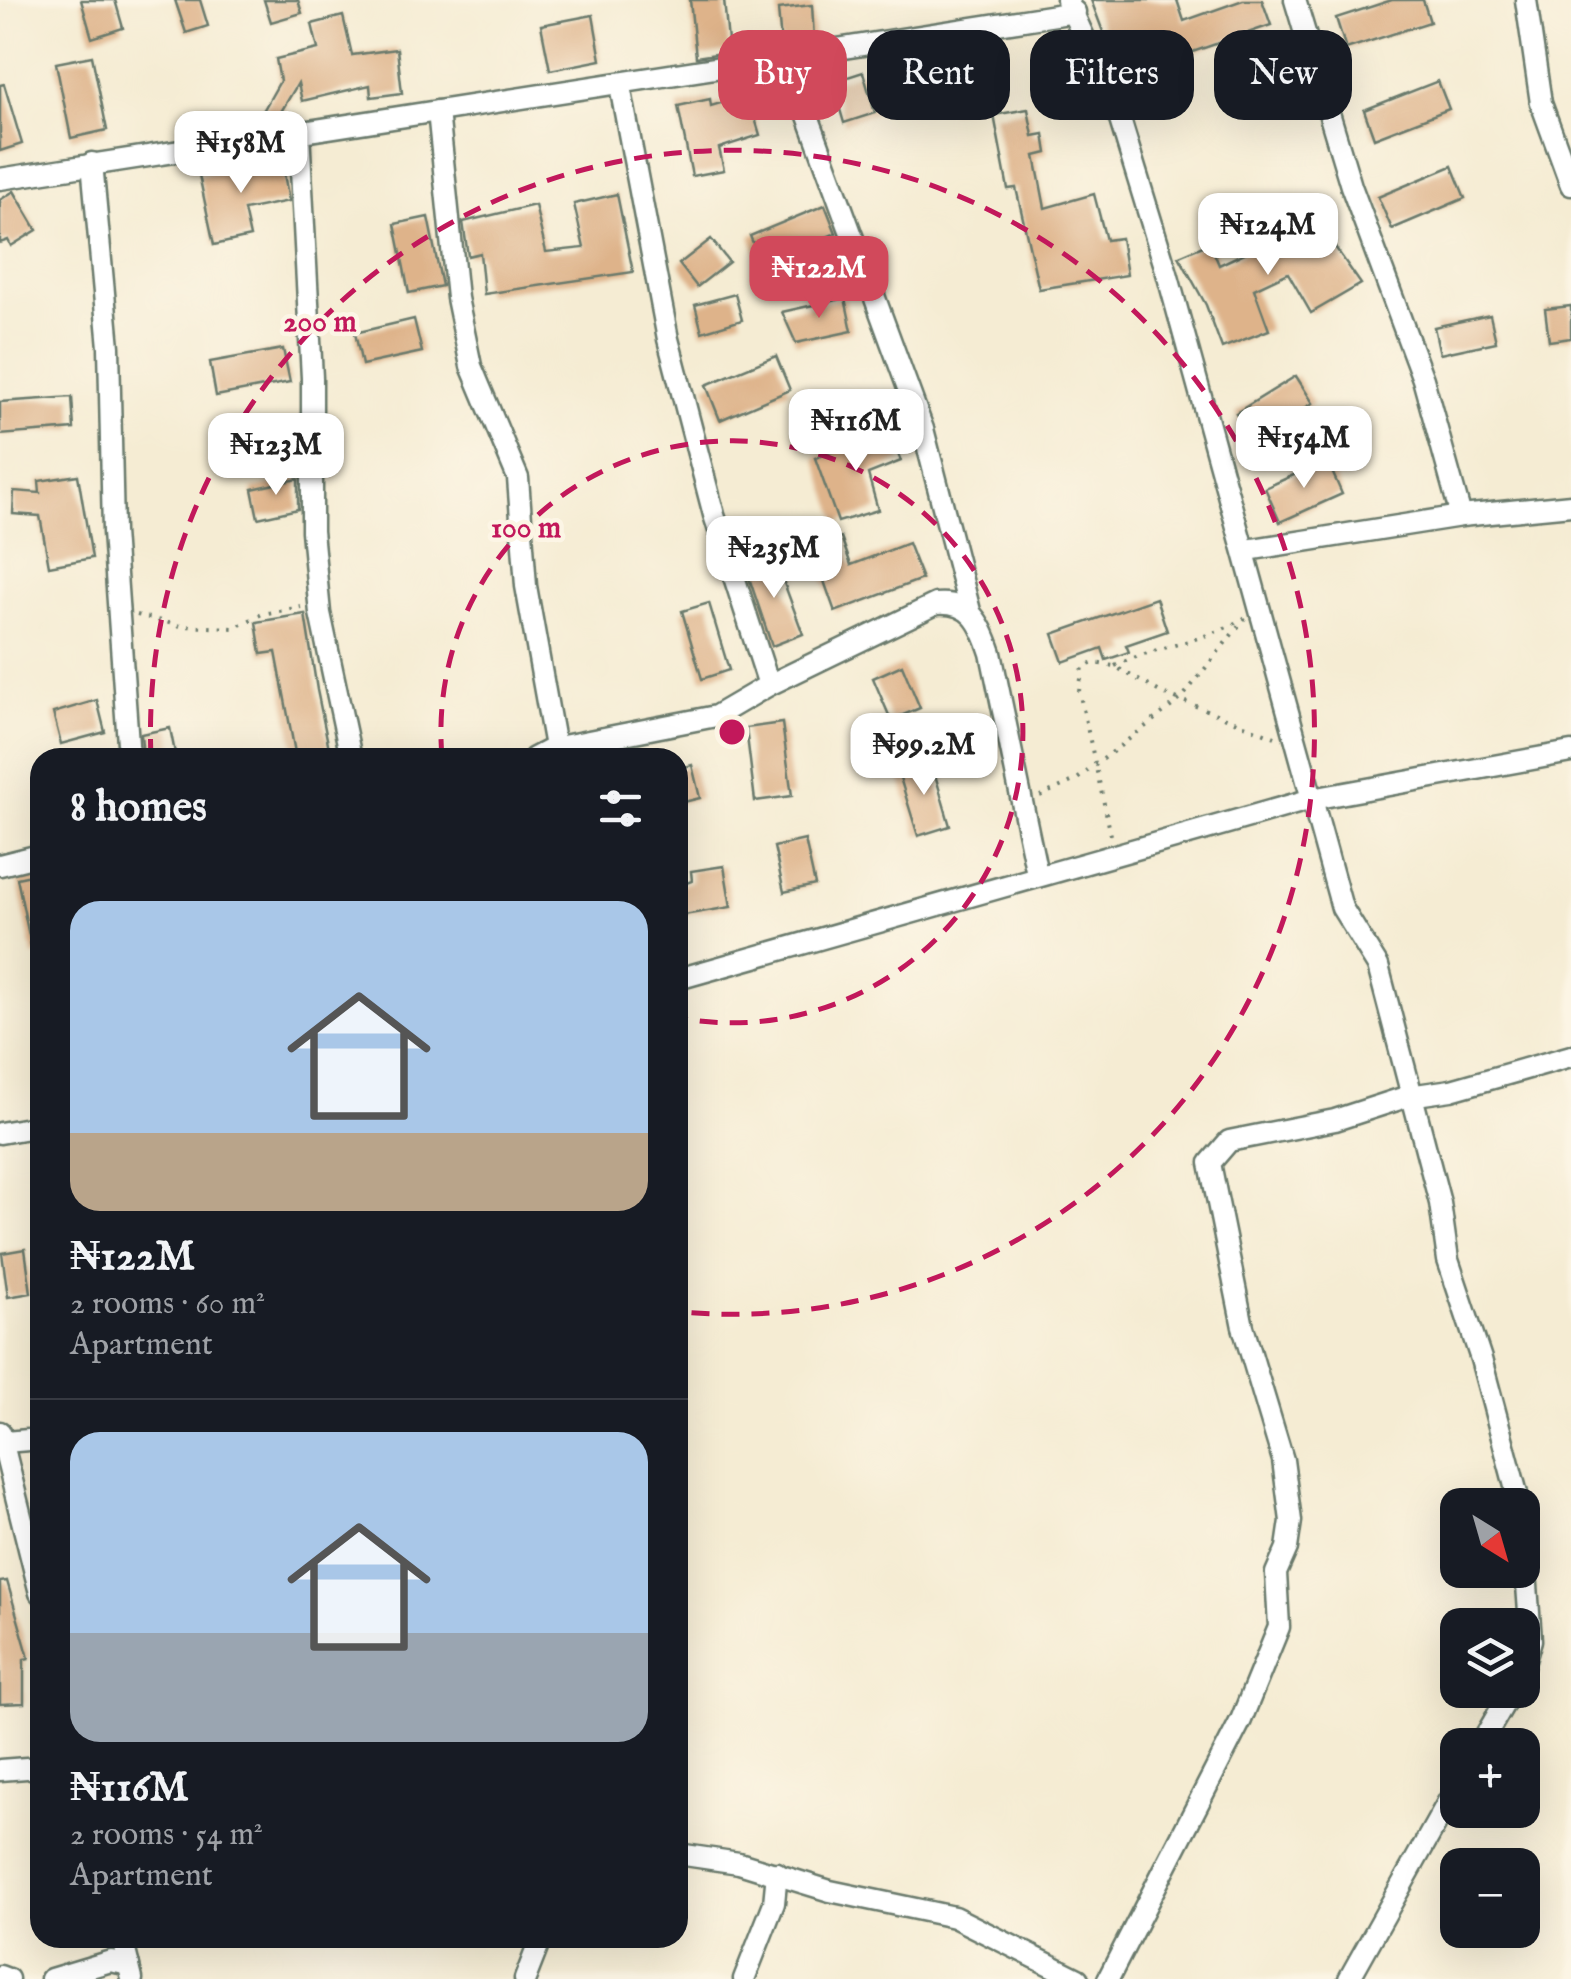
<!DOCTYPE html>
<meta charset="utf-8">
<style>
:root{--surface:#171b24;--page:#20242c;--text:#f1f3f6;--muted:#9ea1a6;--line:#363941;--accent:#d1495b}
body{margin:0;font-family:"IM FELL English",serif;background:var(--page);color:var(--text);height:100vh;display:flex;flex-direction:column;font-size:38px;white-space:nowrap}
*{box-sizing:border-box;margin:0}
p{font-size:32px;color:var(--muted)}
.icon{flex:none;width:55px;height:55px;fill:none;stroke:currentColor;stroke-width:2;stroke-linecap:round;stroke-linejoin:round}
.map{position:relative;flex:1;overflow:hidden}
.sheet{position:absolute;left:30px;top:748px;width:658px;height:1200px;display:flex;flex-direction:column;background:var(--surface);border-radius:30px;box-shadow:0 10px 40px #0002}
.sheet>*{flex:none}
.hud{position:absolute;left:718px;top:30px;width:702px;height:90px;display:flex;gap:20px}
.needle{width:65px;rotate:143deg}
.tools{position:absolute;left:1440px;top:1488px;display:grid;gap:20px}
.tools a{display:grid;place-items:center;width:100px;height:100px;border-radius:20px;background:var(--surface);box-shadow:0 10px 40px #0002;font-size:50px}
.price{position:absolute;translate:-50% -85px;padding:0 22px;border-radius:20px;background:#fff;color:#222;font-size:32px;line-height:65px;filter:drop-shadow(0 2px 5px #0008)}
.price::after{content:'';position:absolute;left:50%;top:60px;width:30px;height:22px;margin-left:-15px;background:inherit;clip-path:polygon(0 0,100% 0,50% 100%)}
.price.on{background:var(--accent);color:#fff}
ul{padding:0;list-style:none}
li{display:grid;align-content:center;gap:20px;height:530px;padding:0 40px}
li+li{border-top:2px solid var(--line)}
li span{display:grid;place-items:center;height:310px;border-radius:30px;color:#555}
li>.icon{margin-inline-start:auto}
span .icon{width:180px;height:180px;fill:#fffc;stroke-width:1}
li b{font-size:42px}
h2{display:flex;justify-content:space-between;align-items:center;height:120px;padding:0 40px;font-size:42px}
.tag{padding:0 35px;border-radius:30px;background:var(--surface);box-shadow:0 10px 40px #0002;font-size:35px;line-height:90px}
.tag.on{background:var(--accent);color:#fff}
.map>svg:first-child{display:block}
</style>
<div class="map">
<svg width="1571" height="1979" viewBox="0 0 1571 1979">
<rect width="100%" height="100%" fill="#fcf5e5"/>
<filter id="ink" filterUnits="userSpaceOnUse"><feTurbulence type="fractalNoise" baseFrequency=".01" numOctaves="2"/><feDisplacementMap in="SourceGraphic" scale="20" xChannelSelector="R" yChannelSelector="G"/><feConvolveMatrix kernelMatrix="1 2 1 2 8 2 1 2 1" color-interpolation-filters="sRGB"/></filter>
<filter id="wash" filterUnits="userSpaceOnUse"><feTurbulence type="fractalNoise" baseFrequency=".0048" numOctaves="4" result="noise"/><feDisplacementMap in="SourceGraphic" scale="40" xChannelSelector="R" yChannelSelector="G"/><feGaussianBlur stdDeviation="2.25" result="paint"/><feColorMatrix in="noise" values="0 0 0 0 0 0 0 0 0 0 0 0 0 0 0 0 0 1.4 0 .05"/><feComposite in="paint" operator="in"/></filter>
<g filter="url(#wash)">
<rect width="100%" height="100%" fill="#f5ecd3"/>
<g id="blocks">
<g fill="#deb38a">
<polygon points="81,0 115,0 123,28 92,38"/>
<polygon points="175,0 200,0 208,26 186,33"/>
<polygon points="264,0 298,0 302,13 271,22"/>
<polygon points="690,0 724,0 729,52 696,57"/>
<polygon points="1091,0 1177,0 1184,21 1243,0 1262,0 1271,25 1120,77"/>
<polygon points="1392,0 1423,0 1430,22 1346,49 1336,18"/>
<polygon points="812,5 814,39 781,43 778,9"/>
<polygon points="593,15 601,60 550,70 541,25"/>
<polygon points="343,16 352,55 397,49 402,93 371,97 370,85 302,101 298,83 275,122 258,120 280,81 276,59 318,49 312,24"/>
<polygon points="92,56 107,130 71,138 56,63"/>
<polygon points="971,66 980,103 950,111 941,73"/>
<polygon points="863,72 875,113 844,123 832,82"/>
<polygon points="1438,81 1449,109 1374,138 1364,110"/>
<polygon points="4,84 22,144 0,151 0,85"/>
<polygon points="748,95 760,135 719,148 724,170 692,176 678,106 710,99 711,106"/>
<polygon points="1028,109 1033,136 1044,134 1047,153 1035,156 1045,208 1094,194 1106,240 1121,238 1127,275 1039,289 1016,188 1008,189 994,115"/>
<polygon points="281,157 289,201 244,210 250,237 214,245 199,175"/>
<polygon points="1452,166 1465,198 1392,229 1378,197"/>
<polygon points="14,191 37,230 11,246 8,240 0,243 0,200"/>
<polygon points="617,194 633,272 484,294 480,253 468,256 463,222 535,205 546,252 584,248 574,204"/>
<polygon points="825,205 836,233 762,265 750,236"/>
<polygon points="1312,214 1361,284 1311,313 1288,273 1254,289 1269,330 1222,348 1206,305 1179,256 1210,243 1219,265 1255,248 1257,252"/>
<polygon points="428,217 442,286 409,293 395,224"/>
<polygon points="711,239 729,262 697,287 679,264"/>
<polygon points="735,294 742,320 702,332 695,305"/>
<polygon points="845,298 852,331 796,343 782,312"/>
<polygon points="1571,306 1571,338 1549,341 1545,309"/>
<polygon points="1490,315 1496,342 1440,354 1434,327"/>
<polygon points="414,319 422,352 362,365 355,333"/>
<polygon points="283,349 290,382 216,396 210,362"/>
<polygon points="776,356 790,390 720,420 706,385"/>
<polygon points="1296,376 1313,403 1253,440 1236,413"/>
<polygon points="72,397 74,429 0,435 0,402"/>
<polygon points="888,430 901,461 868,474 878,510 838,522 815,458"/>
<polygon points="1327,460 1342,494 1280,522 1265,488"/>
<polygon points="78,475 92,558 49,566 40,516 13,514 14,491 40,493 39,481"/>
<polygon points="298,479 298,509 258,518 252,489"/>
<polygon points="841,537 851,565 908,543 922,579 835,612 812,547"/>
<polygon points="774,556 803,634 772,646 745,566"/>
<polygon points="1156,598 1167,631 1126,645 1129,652 1106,660 1102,648 1063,662 1053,634"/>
<polygon points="709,603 729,670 702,679 682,611"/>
<polygon points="305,614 317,690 331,758 296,758 276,652 261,654 256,622"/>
<polygon points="902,665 920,708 891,720 873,678"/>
<polygon points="97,700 105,732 61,744 53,713"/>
<polygon points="782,723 792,796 755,801 746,728"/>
<polygon points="170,728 176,758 143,758 141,734"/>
<polygon points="931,761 950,826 918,836 898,771"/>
<polygon points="692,765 700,798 680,803 678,769"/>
<polygon points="805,840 815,885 784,892 774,847"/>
<polygon points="724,866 731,907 678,916 678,886 692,881 691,871"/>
<polygon points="40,873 40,954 33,955 17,878"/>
<polygon points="25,1249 31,1293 8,1297 2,1253"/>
<polygon points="7,1581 29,1658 24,1659 24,1703 0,1704 0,1582"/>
</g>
</g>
</g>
<g filter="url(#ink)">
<use href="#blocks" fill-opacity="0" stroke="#6a7a6c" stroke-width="2.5"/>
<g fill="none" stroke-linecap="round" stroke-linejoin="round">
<defs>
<g id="street">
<polyline points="1067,0 1117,110 1167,273 1342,908 1378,966 1440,1203 1448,1260 1481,1359 1520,1505"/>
<polyline points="1295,0 1351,186 1423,379 1461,516"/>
<polyline points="1526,0 1541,103 1571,185"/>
<polyline points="786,56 923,429 970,611"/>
<polyline points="438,111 457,298 471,366 518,478 526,586 557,758"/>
<polyline points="299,131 312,378 312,531 320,613 351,758"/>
<polyline points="92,163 109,347 113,532 129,758"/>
<polyline points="0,179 1075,12"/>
<polyline points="1247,550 1461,516 1571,505"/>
<path d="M 769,685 L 936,604 C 971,601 981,623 991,653 L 1037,874"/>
<polyline points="534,758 553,748 716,716 769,685 714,515 668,339 620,86"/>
<polyline points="0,865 40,855"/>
<polyline points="678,979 1312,799 1571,752"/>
<polyline points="0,1133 40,1126"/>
<polyline points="0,1432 40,1593"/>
<polyline points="5,1442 40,1439"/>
<polyline points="1522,1516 1531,1640 1522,1671"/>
<polyline points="1480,1745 1512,1690"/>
<polyline points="0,1770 40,1767"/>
<polyline points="678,1854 739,1863 830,1891 954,1917 1078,1979"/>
<polyline points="122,1938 132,1979"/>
<polyline points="0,1976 8,1979"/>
<polyline points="51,1979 111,1961 129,1965"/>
<polyline points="525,1979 541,1938"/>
<polyline points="744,1979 774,1903 777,1873"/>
<polyline points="1108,1979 1241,1720 1279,1627 1276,1573 1287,1548 1291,1521 1283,1460 1243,1327 1210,1163 1229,1141 1335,1120 1409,1096 1451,1090 1571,1056"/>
<polyline points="1349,1979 1458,1784"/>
</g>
</defs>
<use href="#street" stroke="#6a7a6c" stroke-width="25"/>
<g stroke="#6a7a6c" stroke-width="4" stroke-dasharray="2.5 8" stroke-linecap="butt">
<polyline points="137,615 181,626 234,628 262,614 301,607"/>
<path d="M 1115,666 C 1155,646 1199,643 1237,622"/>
<polyline points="1040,796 1076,780 1181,699 1245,618"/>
<polyline points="1111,835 1079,691 1083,667 1094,663 1114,666 1160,692 1275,737"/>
</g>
<use href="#street" stroke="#fff" stroke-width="20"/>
</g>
</g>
<g fill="none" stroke="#c2185b" stroke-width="5" stroke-dasharray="18 12">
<path d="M442 757A291 291 0 1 1 679 1018"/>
<path d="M151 757A582 582 0 1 1 681 1312"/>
</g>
<circle cx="732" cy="732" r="15" fill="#c2185b" stroke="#fcf5e5" stroke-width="5"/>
<g font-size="30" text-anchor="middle" font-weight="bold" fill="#c2185b" stroke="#fcf5e5" stroke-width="9" stroke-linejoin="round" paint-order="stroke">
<text x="320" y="331">200 m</text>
<text x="526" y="537">100 m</text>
</g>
</svg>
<div class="tools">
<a><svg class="needle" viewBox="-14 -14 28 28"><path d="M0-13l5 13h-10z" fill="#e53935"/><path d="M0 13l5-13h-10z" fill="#9ea1a6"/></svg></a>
<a><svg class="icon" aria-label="layers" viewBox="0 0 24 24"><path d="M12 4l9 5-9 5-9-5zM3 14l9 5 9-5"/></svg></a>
<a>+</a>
<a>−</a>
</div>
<b class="price" style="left:241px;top:196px">₦158M</b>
<b class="price" style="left:1268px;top:278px">₦124M</b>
<b class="price on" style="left:819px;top:321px">₦122M</b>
<b class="price" style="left:856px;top:474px">₦116M</b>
<b class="price" style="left:1304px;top:491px">₦154M</b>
<b class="price" style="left:276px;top:498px">₦123M</b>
<b class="price" style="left:774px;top:601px">₦235M</b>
<b class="price" style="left:924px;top:798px">₦99.2M</b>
<div class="hud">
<a class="tag on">Buy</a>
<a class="tag">Rent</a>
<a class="tag">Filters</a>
<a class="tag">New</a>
</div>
<section class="sheet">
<h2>8 homes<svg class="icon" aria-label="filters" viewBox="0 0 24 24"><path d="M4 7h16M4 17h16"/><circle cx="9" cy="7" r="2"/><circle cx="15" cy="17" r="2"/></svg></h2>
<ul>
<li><span style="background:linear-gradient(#a9c7e8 75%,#b9a48a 0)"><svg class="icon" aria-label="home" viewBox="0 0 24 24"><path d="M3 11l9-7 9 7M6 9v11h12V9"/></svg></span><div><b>₦122M</b><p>2 rooms · 60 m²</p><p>Apartment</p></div></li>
<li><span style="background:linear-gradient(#a9c7e8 65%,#9aa5b1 0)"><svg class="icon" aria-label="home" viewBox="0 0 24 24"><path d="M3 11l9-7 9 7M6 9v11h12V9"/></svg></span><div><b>₦116M</b><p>2 rooms · 54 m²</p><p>Apartment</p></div></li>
</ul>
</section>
</div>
